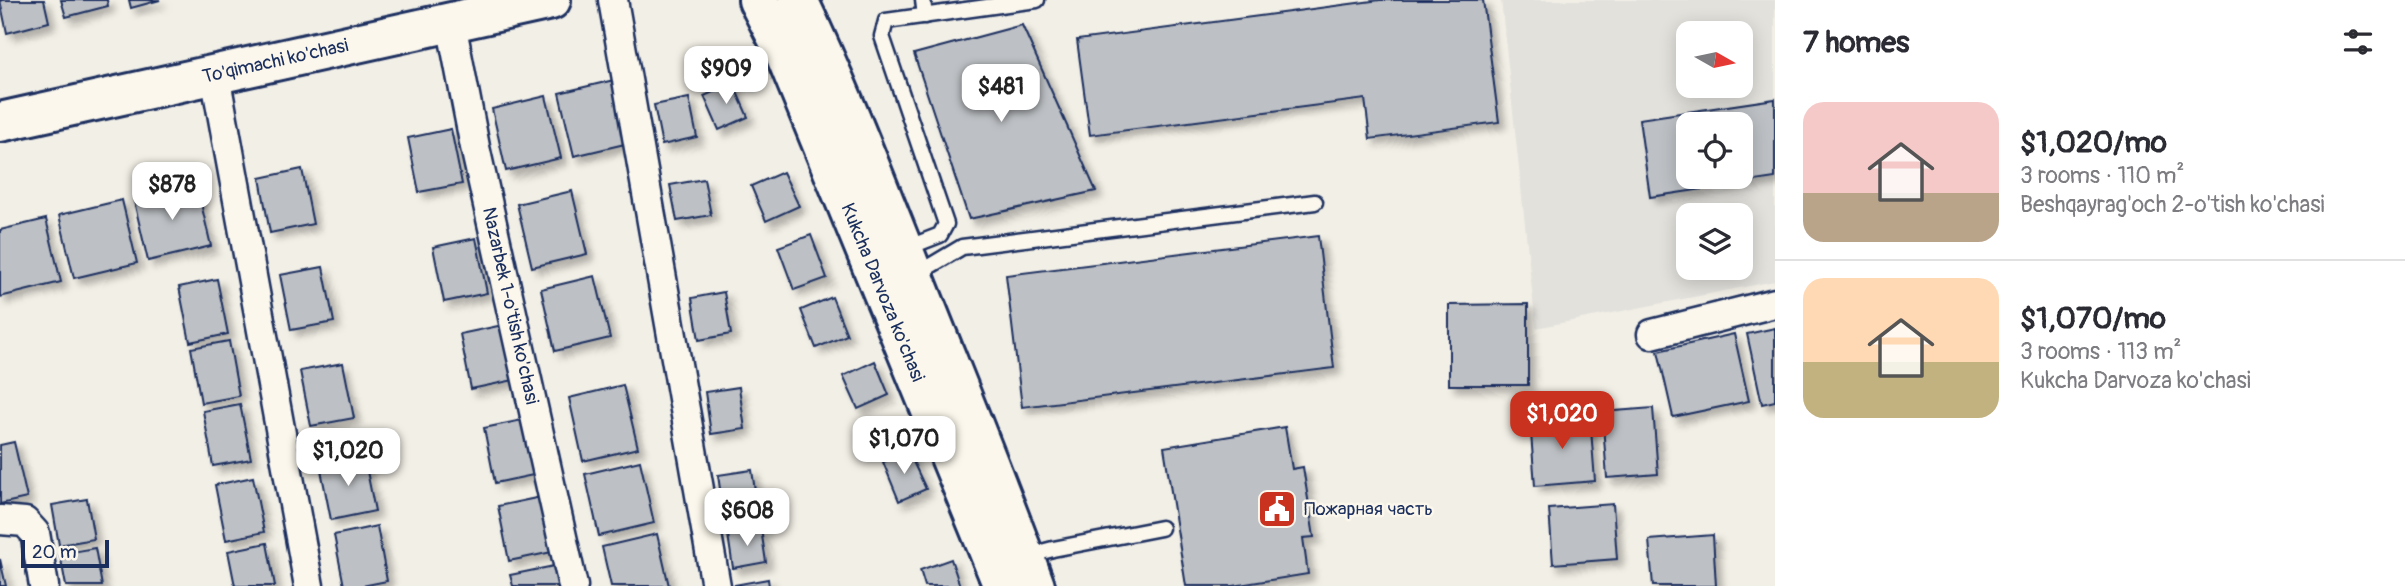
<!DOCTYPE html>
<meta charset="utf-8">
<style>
:root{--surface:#fff;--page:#f2f2f3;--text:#2b2b33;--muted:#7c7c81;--line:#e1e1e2;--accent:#c8321e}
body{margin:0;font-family:Pangolin,sans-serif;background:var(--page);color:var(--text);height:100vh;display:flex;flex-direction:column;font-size:26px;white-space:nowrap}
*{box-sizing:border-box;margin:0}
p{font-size:23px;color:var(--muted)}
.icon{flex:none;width:38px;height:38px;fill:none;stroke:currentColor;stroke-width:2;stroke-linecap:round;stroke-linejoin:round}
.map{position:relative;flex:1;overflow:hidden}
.details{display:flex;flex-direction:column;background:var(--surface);width:630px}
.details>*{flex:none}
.needle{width:46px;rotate:99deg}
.controls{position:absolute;left:1676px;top:21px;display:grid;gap:14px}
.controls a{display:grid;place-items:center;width:77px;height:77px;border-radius:14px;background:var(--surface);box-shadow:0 4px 18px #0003;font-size:35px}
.scale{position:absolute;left:21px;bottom:18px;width:88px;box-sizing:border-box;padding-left:7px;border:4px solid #1b2f5e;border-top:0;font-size:19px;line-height:24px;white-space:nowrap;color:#1b2f5e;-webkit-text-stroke:5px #fbf7ec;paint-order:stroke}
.price{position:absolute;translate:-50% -60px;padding:0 16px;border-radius:14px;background:#fff;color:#222;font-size:23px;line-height:46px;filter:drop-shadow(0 2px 4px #0008)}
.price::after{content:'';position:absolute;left:50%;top:42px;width:21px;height:16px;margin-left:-10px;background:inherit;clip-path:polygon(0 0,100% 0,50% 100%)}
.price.active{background:var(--accent);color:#fff}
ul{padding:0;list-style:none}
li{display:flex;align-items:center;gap:21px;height:175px;padding:0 28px}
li+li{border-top:2px solid var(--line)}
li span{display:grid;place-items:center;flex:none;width:196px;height:140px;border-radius:21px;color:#555}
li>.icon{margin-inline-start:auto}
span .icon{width:84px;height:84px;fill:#fffc;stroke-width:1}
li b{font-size:30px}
h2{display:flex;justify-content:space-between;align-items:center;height:84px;padding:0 28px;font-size:30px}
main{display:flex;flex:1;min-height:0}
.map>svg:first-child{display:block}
</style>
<main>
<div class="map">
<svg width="1775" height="586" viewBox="0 0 1775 586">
<defs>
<filter id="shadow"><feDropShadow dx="6" dy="6" stdDeviation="3.5" flood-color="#0004"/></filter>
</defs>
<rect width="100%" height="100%" fill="#f2efe6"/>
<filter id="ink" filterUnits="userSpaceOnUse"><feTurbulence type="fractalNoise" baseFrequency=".0143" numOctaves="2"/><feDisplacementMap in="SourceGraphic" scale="14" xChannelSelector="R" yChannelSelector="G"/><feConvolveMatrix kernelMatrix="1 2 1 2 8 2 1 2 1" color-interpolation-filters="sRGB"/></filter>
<g filter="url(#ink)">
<path fill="#e2e1dc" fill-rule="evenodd" d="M 1501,0 L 1775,0 L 1775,281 L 1536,328 ZM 1689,33 L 1741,33 L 1741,86 L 1689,86 ZM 1689,124 L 1741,124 L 1741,177 L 1689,177 ZM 1689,215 L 1741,215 L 1741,268 L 1689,268 Z"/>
<g fill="#bdc0c4" stroke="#1b2f5e" stroke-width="2" fill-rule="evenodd" filter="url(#shadow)">
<polygon points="0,0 44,0 49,22 7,33"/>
<polygon points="61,0 107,0 108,6 66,17"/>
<polygon points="129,0 160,0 131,8"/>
<polygon points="1380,0 1483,0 1499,122 1370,139 1365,99 1090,135 1077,40"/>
<polygon points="1022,25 1096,191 969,219 914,54"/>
<polygon points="614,80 629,143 574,156 559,93"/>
<polygon points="733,83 748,117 719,130 704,96"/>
<polygon points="546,96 561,158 506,171 492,109"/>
<polygon points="689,98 697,137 662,145 654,105"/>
<path d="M 1775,99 L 1775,178 L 1650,197 L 1639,119 ZM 1689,124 L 1741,124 L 1741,177 L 1689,177 Z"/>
<polygon points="451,129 462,184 419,192 408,138"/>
<polygon points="302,169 313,224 270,233 260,178"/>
<polygon points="783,172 799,206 766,221 751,186"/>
<polygon points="704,179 711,215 677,221 670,185"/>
<polygon points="196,182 211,246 148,261 133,197"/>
<polygon points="572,191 587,254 532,267 517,204"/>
<polygon points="122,200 137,263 74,278 59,215"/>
<polygon points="46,219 61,282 0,297 0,230"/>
<polygon points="811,235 827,278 794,290 778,247"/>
<polygon points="1318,236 1334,368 1022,407 1006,275"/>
<polygon points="476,238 487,293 444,302 433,247"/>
<polygon points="323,267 334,322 291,330 280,275"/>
<polygon points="595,276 610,338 555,351 541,289"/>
<polygon points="217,279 228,334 190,342 179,287"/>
<polygon points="724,292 731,334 699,340 692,298"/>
<polygon points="832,297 847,335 816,348 801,310"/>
<polygon points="1528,304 1528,385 1449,385 1449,305"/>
<polygon points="503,325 514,380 471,389 460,334"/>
<polygon points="1775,328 1775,401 1762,404 1747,334"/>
<polygon points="1734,334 1749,401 1673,417 1658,351"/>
<polygon points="229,341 239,396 201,403 191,348"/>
<polygon points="875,361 889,395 858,409 843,376"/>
<polygon points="343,363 354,418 311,426 300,371"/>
<polygon points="623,385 638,448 583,461 569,398"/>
<polygon points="739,387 745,429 711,434 705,392"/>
<polygon points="240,404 251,459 213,466 203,411"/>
<polygon points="1653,408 1658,474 1607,478 1602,412"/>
<polygon points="1590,416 1595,481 1535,486 1530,420"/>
<polygon points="527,419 538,474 495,483 484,428"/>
<polygon points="1285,427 1292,469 1303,467 1314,537 1303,538 1308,574 1233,586 1186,586 1164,447"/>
<polygon points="14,442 27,498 0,504 0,445"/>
<polygon points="908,451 926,489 899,501 883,462"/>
<polygon points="364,456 375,511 331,520 320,465"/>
<polygon points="640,461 654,523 599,536 585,474"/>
<polygon points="752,470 757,505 723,510 718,475"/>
<polygon points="253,477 264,532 226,540 215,485"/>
<polygon points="541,497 552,552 509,561 498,506"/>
<polygon points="87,499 94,539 59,545 52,505"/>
<polygon points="1613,504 1617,559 1553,564 1549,509"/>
<polygon points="377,526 387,581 362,586 344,586 334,535"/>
<polygon points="761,529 766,562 733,568 728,535"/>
<polygon points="657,534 669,586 611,586 602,547"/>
<polygon points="1713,535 1716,586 1653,586 1649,540"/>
<polygon points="267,543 275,586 235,586 228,551"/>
<polygon points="95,548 102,586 66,586 60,554"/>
<polygon points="0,559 6,586 0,586"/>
<polygon points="951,559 960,586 925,586 920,570"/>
<polygon points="554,566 558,586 513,586 510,575"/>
<polygon points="768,579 769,586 734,586 734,585"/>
</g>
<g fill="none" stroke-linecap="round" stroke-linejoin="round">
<defs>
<g id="service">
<polyline points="923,0 925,16"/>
<polyline points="904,249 940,235 946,224 882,36 886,21 1037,0"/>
<polyline points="915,275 962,247 1315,202"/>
<polyline points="1026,556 1053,549 1161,528"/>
</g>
<g id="minor">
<polyline points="613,0 716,586"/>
<path id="s1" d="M 451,23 L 475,147 L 573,586"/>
<polyline points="215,75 309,586"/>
<polyline points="1652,334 1775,303"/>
<polyline points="0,520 25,522 35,533 44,586"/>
</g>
<g id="secondary">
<path id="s2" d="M 0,122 L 551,0"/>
</g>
<g id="primary">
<path id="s3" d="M 758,0 L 783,49 L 1003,586"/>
<path d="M 798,0 C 841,90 876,182 913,274 C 954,378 997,481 1035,586"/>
</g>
</defs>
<use href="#service" stroke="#1b2f5e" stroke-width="19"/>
<use href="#minor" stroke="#1b2f5e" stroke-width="33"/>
<use href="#secondary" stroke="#1b2f5e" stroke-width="44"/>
<use href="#primary" stroke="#1b2f5e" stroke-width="44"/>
<use href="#service" stroke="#fbf7ec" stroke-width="14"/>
<use href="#minor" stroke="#fbf7ec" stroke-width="28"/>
<use href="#secondary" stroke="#fbf7ec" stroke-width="38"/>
<use href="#primary" stroke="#fbf7ec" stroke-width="38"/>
</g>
</g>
<defs>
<symbol id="civic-square" viewBox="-11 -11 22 22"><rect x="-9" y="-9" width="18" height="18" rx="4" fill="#c8321e" stroke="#fbf7ec"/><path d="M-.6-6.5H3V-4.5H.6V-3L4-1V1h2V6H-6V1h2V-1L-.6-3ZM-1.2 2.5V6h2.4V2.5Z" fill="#fff"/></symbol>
</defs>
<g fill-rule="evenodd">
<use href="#civic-square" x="1255" y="487" width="44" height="44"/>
</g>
<g text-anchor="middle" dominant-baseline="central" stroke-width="5" stroke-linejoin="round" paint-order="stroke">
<g font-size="19" fill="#1b2f5e" stroke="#fbf7ec">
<text stroke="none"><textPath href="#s2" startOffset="282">To'qimachi ko'chasi</textPath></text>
<text stroke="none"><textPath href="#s3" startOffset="318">Kukcha Darvoza ko'chasi</textPath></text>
<text stroke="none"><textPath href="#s1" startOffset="289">Nazarbek 1-o'tish ko'chasi</textPath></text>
</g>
<g font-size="19" fill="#1b2f5e" stroke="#fbf7ec" text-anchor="start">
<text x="1304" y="509">Пожарная часть</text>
</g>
</g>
</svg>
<div class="controls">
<a><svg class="needle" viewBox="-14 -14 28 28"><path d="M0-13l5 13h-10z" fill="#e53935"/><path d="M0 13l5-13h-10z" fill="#7c7c81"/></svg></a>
<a><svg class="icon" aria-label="locate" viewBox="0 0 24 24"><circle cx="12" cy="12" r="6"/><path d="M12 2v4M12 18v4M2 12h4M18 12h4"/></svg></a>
<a><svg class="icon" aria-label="layers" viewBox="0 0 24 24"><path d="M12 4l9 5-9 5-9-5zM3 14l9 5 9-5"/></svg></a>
</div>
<div class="scale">20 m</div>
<b class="price" style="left:726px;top:106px">$909</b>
<b class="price" style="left:1001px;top:124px">$481</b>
<b class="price" style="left:172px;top:222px">$878</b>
<b class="price active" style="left:1562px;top:451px">$1,020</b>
<b class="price" style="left:904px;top:476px">$1,070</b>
<b class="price" style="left:348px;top:488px">$1,020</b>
<b class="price" style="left:747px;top:548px">$608</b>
</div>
<section class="details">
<h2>7 homes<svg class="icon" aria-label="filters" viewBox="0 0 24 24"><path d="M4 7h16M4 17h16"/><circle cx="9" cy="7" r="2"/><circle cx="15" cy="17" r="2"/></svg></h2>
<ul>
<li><span style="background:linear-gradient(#f6c9c9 65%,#b9a48a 0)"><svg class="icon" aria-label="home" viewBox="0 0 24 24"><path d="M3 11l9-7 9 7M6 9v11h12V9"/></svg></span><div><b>$1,020/mo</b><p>3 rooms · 110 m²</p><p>Beshqayrag'och 2-o'tish ko'chasi</p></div></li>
<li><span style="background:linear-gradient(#ffd9b3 60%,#c2b280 0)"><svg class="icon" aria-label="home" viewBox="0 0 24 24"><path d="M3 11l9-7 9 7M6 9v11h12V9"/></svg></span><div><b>$1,070/mo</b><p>3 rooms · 113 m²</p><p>Kukcha Darvoza ko'chasi</p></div></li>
</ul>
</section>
</main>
